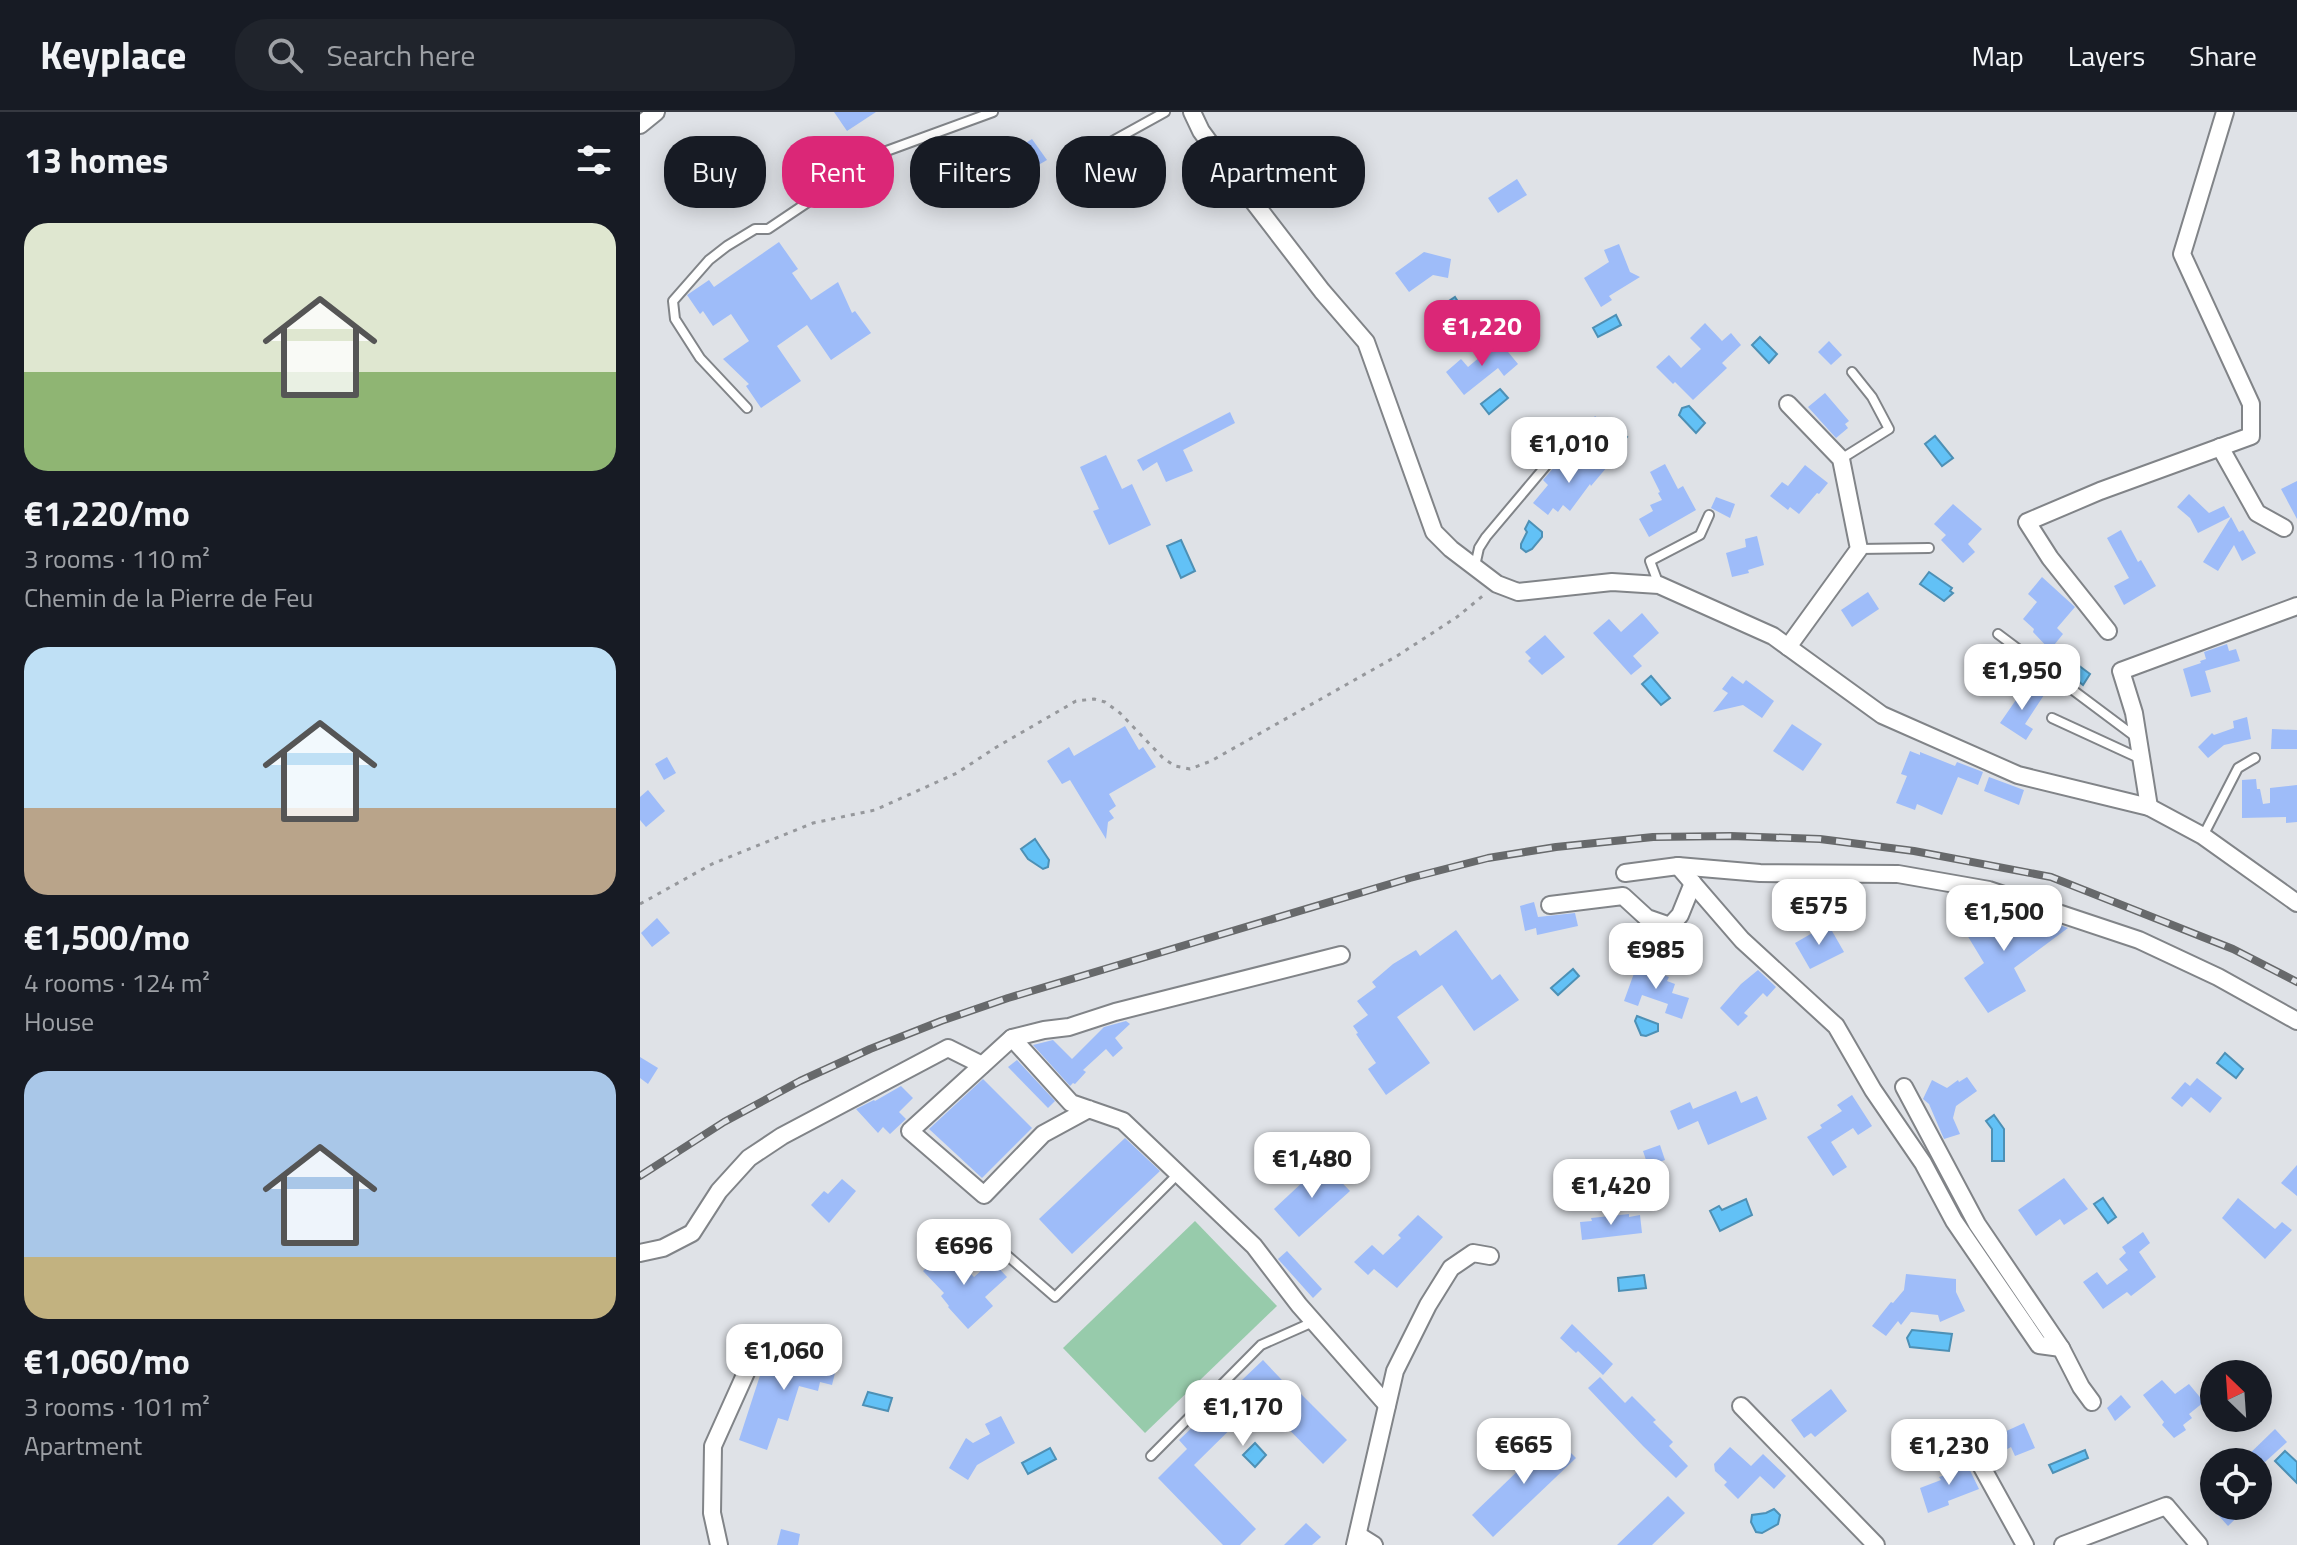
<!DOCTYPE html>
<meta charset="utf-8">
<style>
:root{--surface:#171b24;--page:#20242c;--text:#f1f3f6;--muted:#9ea1a6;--line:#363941;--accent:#db2777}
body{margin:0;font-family:"Titillium Web",sans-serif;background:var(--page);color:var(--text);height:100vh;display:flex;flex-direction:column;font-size:30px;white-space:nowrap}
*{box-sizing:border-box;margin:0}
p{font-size:26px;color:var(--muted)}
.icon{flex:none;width:44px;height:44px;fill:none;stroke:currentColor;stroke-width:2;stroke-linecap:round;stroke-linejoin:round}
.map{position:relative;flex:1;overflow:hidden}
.side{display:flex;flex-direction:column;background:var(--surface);width:640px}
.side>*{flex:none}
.top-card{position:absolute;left:24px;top:24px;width:760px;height:72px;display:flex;gap:16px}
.needle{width:52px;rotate:335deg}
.buttons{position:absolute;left:1560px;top:1248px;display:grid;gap:16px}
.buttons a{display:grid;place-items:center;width:72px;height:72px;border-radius:50%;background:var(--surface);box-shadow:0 4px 20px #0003;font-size:40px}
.price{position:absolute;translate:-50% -68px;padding:0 18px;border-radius:16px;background:#fff;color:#222;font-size:26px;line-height:52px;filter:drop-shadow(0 2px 4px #0008)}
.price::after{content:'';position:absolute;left:50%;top:48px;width:24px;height:18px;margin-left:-12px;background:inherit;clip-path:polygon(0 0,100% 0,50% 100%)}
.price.selected{background:var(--accent);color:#fff}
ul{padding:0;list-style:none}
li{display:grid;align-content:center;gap:16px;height:424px;padding:0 24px}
li span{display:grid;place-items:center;height:248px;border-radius:24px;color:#555}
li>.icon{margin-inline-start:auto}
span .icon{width:144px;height:144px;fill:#fffc;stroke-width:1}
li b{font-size:34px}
h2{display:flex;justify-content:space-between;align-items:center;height:96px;padding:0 24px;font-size:34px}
.pill{padding:0 28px;border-radius:32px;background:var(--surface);box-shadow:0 4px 20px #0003;font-size:28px;line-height:72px}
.pill.selected{background:var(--accent);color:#fff}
header{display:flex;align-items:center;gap:48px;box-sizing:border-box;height:112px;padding:0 40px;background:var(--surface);border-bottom:2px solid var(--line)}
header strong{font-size:38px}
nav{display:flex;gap:44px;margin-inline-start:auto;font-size:28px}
.search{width:560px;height:72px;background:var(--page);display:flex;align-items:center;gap:20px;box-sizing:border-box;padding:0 28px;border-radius:32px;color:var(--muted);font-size:30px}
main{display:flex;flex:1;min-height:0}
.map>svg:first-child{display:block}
</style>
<header>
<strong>Keyplace</strong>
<div class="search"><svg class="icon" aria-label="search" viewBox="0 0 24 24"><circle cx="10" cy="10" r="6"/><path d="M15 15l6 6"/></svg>Search here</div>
<nav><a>Map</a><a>Layers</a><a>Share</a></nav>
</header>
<main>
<section class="side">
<h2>13 homes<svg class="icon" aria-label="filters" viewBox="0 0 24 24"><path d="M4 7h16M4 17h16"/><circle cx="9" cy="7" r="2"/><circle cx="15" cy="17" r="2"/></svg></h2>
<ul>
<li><span style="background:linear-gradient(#dfe7d0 60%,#8fb573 0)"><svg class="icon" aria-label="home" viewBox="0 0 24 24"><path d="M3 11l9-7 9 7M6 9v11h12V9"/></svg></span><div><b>€1,220/mo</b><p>3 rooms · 110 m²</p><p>Chemin de la Pierre de Feu</p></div></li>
<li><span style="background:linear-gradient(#bfe0f5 65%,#b9a48a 0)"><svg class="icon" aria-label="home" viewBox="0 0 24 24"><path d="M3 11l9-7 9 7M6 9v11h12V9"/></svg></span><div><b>€1,500/mo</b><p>4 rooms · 124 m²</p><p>House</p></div></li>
<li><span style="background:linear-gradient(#a9c7e8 75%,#c2b280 0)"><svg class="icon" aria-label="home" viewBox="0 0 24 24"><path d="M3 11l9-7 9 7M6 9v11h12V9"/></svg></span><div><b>€1,060/mo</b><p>3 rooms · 101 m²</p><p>Apartment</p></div></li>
</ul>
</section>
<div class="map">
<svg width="1657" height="1433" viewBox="0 0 1657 1433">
<rect width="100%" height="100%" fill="#dfe2e7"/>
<polygon fill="#97cbab" points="555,1109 637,1194 505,1321 423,1236"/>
<g fill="#62c1f6" stroke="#4d90b5" stroke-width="2">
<polygon points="815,185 822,196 801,210 794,199"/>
<polygon points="976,203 981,213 958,225 953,216"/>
<polygon points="1120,225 1137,242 1129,251 1112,233"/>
<polygon points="860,277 868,286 849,302 841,292"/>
<polygon points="1049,294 1065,311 1056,321 1039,303 1042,296"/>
<polygon points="978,317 987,325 973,343 966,342 962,335"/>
<polygon points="1295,324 1313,346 1302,354 1285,332"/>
<polygon points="889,409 902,420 902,425 892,437 886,440 881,436 881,432 887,420 885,417"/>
<polygon points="541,428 555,459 541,466 527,434"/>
<polygon points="1289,460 1312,476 1310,479 1313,481 1304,489 1280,472"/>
<polygon points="1430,547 1450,562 1443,573 1423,557"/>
<polygon points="1011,564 1030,586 1021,593 1002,572"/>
<polygon points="395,727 409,748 408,755 403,757 388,747 381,737"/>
<polygon points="933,857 939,864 918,883 911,876"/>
<polygon points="997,904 1018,912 1018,919 1006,924 1001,923 995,909"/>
<polygon points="1585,941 1603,957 1596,966 1577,951"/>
<polygon points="1354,1003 1364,1017 1364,1049 1352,1049 1352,1017 1346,1009"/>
<polygon points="1463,1086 1476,1105 1468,1111 1454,1092"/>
<polygon points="1106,1087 1112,1103 1080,1119 1070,1099 1079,1094 1082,1098"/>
<polygon points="1004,1163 1006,1176 979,1179 978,1166"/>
<polygon points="1272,1218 1312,1222 1309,1239 1270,1235 1267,1226"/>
<polygon points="228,1280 252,1286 248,1299 223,1293"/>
<polygon points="615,1331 626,1343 615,1355 603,1343"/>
<polygon points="410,1336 416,1347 388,1362 382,1351"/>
<polygon points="1445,1338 1448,1346 1413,1361 1409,1353"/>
<polygon points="1645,1339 1657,1350 1657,1371 1635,1349"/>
<polygon points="1134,1397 1140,1403 1138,1412 1122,1421 1116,1420 1111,1410 1112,1403 1126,1401"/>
</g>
<g fill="#9ebcf9">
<polygon points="194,0 236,0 207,19"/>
<polygon points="392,27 407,48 388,59 375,38"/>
<polygon points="666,43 679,65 649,85 634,60"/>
<polygon points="877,67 887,83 858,101 848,86"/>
<polygon points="139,130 158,157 152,161 171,188 198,170 212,201 215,199 231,221 191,248 167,213 137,234 161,269 121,296 106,274 109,272 83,247 109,229 91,202 73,214 63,199 60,202 47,183 69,168 74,175"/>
<polygon points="979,132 990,160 1000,165 969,184 972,188 961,195 944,166 969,150 964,138"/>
<polygon points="784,140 811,147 808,166 793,163 769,180 755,161"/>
<polygon points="1065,211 1082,229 1091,221 1101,233 1082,251 1087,256 1053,288 1035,270 1033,272 1016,255 1029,243 1041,256 1061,237 1050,226"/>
<polygon points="859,229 878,252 864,264 858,256 824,283 806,260 821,247 828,255"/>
<polygon points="1189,229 1202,243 1191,253 1178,240"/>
<polygon points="1185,281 1209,309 1205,312 1208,316 1196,326 1168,295"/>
<polygon points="590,300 595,311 543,338 553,359 526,370 517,350 503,359 497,348"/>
<polygon points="955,304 965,312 941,341 932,333"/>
<polygon points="950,340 967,355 951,374 950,372 930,399 923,393 918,400 913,396 908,403 893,391 908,373 903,368 916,353 928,364"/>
<polygon points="466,343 482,377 492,372 511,413 469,433 453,399 459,397 440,355"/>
<polygon points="1025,352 1038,377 1043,374 1056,398 1009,425 999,407 1013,399 1010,393 1022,388 1018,381 1020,380 1010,360"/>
<polygon points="1165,353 1188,371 1179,382 1177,381 1159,402 1150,395 1148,398 1130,384 1142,370 1148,374"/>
<polygon points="1657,369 1657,407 1641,377"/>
<polygon points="1549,382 1569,401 1584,394 1590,405 1558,421 1550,406 1537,395"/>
<polygon points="1076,385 1095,392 1090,406 1071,396"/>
<polygon points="1313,392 1342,417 1328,432 1335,440 1323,451 1301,428 1306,423 1294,412"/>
<polygon points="1591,405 1599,420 1603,418 1616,441 1602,449 1594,433 1578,459 1563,450"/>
<polygon points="1481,418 1498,450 1501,448 1516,474 1484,493 1474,474 1489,466 1467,426"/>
<polygon points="1117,424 1124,453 1108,458 1109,461 1092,465 1086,441 1106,435 1105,427"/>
<polygon points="1402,465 1435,495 1417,516 1423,522 1410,538 1393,520 1394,517 1383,507 1397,490 1388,482"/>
<polygon points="1228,480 1239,497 1212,515 1201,498"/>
<polygon points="1002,501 1019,521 993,544 1002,554 991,563 953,521 969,507 981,520"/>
<polygon points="905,523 925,545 902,563 888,549 891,546 885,540"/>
<polygon points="1587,532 1589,539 1596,537 1600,549 1565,559 1571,580 1551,585 1543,557 1561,551 1560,549 1566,547 1564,540"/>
<polygon points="1092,564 1103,572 1106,568 1134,589 1122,606 1103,593 1073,600 1088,581 1082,577"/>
<polygon points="1387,572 1404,583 1385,612 1393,617 1386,628 1360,611"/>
<polygon points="1607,605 1611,627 1584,633 1568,646 1558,635 1572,621 1574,623 1594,616 1593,609"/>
<polygon points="1152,612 1182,632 1163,659 1133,639"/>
<polygon points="485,614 499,638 503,635 516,655 469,682 476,694 469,699 474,706 468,710 466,727 430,668 422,672 407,649 429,635 434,644"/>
<polygon points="1632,617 1657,618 1657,637 1631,637"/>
<polygon points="1270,639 1280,643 1280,640 1315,654 1317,650 1343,660 1338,673 1318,665 1302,703 1277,692 1275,698 1256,691 1267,664 1261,662"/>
<polygon points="27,645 36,661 24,668 15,652"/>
<polygon points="1349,665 1384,678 1379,693 1344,679"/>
<polygon points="1616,667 1617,677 1620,677 1623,692 1630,691 1630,676 1657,673 1657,710 1646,711 1646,705 1602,706 1602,668"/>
<polygon points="8,678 25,699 6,715 0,708 0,685"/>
<polygon points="894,790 898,805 935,801 938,814 897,823 896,816 885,819 880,794"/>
<polygon points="1370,796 1398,806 1404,819 1414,811 1428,816 1374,856 1386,879 1348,901 1324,866 1344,851 1324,818 1328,816 1323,806 1336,800 1340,810"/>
<polygon points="17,806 30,821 12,835 1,821"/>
<polygon points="1188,812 1204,840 1170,857 1155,831"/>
<polygon points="816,818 852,868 860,862 879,888 834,919 802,873 775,892 757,905 790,951 746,983 728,957 736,951 716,922 718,921 713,914 728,903 717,889 736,875 732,870 753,852 776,838 780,844"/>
<polygon points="997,853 1029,865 1027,869 1035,872 1032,881 1049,886 1042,907 1025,901 1028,892 1002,883 998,894 984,889"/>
<polygon points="1118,858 1136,875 1127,885 1123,881 1104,901 1108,904 1098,914 1080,896 1101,872"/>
<polygon points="486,909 490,912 475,926 483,936 473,945 466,937 443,958 446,960 435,972 433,971 430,974 393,933 413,928 432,947 464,915"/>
<polygon points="0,945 18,956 8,972 0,966"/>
<polygon points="377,948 415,989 408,996 368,955"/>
<polygon points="1327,965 1337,979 1316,994 1313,1006 1320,1022 1304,1027 1289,992 1283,987 1292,968 1307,976 1318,968 1319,970"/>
<polygon points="1557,966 1582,986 1570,1001 1551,985 1542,995 1531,986 1545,970 1550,974"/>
<polygon points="343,967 392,1016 342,1066 289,1017"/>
<polygon points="261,974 273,986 259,1000 266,1007 250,1022 243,1015 238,1021 216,997 234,988 235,989"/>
<polygon points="1096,979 1101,991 1117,984 1127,1007 1068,1033 1058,1009 1038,1018 1030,999 1050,990 1053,997"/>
<polygon points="1212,983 1232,1014 1218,1023 1213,1016 1191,1030 1207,1055 1193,1064 1167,1025 1182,1016 1180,1013 1202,999 1197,993"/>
<polygon points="485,1026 520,1059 432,1142 399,1107"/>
<polygon points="1020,1033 1025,1048 1008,1054 1003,1039"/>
<polygon points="683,1051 710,1079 659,1125 634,1097"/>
<polygon points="1657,1053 1657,1084 1641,1071"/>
<polygon points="1424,1066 1448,1097 1424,1113 1420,1107 1396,1124 1378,1098"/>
<polygon points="202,1067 216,1079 189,1111 171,1093 184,1079 188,1082"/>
<polygon points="1598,1086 1635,1117 1642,1110 1652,1118 1625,1147 1582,1106"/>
<polygon points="989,1102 989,1105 1000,1103 1002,1121 942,1128 940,1110 952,1109 951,1106"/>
<polygon points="778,1103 803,1125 757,1176 734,1157 728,1163 714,1150 732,1133 743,1143 761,1126 758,1123"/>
<polygon points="1503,1120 1510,1131 1499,1140 1516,1165 1491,1184 1487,1180 1463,1197 1443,1170 1457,1160 1467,1173 1488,1158 1479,1147 1486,1141 1482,1135"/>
<polygon points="307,1137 334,1165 352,1149 367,1165 345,1185 353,1194 328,1217 308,1195 309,1194 301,1184 304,1181 283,1159"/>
<polygon points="647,1139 682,1177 673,1186 638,1147"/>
<polygon points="1266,1162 1316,1167 1316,1180 1325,1199 1300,1210 1298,1203 1271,1200 1261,1213 1258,1209 1246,1224 1232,1214 1251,1190 1253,1191 1264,1178"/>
<polygon points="932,1212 973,1252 963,1263 938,1239 936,1241 920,1226"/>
<polygon points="181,1222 191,1225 185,1250 197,1253 192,1273 180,1270 178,1279 159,1274 148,1309 138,1306 127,1338 99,1328 127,1242 156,1253 159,1244 173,1247"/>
<polygon points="623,1248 658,1285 661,1282 707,1328 683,1352 620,1288 554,1353 616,1417 600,1433 583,1433 518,1366 547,1337 539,1328"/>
<polygon points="960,1265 985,1291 992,1284 1016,1308 1013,1310 1033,1330 1029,1334 1048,1354 1036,1366 1003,1334 948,1276"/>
<polygon points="1522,1268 1535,1282 1549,1272 1564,1290 1549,1302 1552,1306 1543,1313 1546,1318 1534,1326 1522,1313 1524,1310 1503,1283"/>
<polygon points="1191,1277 1207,1299 1175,1325 1171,1321 1164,1326 1151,1308"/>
<polygon points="1481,1283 1491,1295 1475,1309 1467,1296"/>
<polygon points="361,1304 375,1331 337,1353 328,1368 309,1356 326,1326 333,1331 350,1322 345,1312"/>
<polygon points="1384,1311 1395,1336 1375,1344 1371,1335 1358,1342 1351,1326"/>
<polygon points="1635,1317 1647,1330 1625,1350 1601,1350"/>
<polygon points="914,1324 936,1346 853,1425 832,1403"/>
<polygon points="1090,1335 1111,1354 1123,1342 1146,1364 1134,1377 1120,1364 1098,1387 1084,1373 1087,1370 1075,1359 1074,1352"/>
<polygon points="1324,1346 1339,1377 1308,1389 1309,1393 1288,1401 1280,1376 1301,1368 1299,1365 1317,1359 1313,1350"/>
<polygon points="1028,1384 1045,1401 1012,1433 977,1433"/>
<polygon points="1570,1394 1609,1394 1588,1414"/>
<polygon points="666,1411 681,1425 672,1433 644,1433"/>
<polygon points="141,1417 160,1422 158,1433 137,1433"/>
</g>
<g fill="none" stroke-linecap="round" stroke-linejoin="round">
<defs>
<g id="lane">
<polyline points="422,57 525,0"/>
<polyline points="107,296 60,246 35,207 33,189 69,148 87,134 115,117 128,117 241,41 353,0"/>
<polyline points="1201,347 1249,317 1232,285 1212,260"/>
<polyline points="1219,437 1289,436"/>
<polyline points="835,454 839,436 846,425 920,337"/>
<polyline points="1019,473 1010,449 1060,423 1069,403"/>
<polyline points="1358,522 1497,626"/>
<polyline points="1412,606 1501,647"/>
<polyline points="1563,724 1598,656 1615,646"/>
<polyline points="362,1139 415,1185 538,1062"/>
<polyline points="511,1344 621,1233 673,1210"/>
</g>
<g id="street">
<polyline points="552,0 561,19 599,71 682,179 726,230 794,420 811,437 857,472 878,480 972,470 1019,473 1133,524 1242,603 1378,663 1509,695 1563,724 1657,791"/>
<polyline points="0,13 16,0"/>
<polyline points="1580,335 1617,401 1644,416"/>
<polyline points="1468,519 1410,446 1387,410 1460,379 1611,324 1611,292 1542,142 1585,0"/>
<polyline points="1148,535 1219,437 1201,347 1148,292"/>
<polyline points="1509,695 1494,601 1481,559 1657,494"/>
<polyline points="1038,754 1102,828 1196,914 1233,978 1283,1051 1314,1109 1399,1233 1421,1236"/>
<polyline points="985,761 1038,754 1120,761 1258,762 1349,778 1499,828 1578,865 1657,909"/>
<polyline points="910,793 983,784 1007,806 1030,814 1040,803 1053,771"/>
<polyline points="372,926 404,918 429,915 475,900 701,843"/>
<polyline points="1264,975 1337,1112 1421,1236 1441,1275 1452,1290"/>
<polyline points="449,997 403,1022 344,1083 270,1019 372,926 431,991 483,1009 614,1134 659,1193 747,1293"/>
<polyline points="0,1141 23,1136 52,1121 79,1079 109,1046 142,1024 308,936 342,953"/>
<polyline points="1101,1294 1236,1433"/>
<polyline points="1327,1328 1385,1433"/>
<polyline points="718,1423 734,1433"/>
<polyline points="79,1433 72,1401 73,1334 122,1225 166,1231"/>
<polyline points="715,1433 755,1259 788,1193 811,1156 833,1141 850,1144"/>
<polyline points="1423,1433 1526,1394 1559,1433"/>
</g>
</defs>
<use href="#lane" stroke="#818488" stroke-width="12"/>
<use href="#street" stroke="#818488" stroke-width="20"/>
<polyline stroke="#96989c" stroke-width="3" stroke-dasharray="4 6" stroke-linecap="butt" points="0,792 72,752 173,711 235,698 317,661 355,636 436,589 454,587 465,590 480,601 523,646 535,654 550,657 571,649 757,544 817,505 845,482"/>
<use href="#lane" stroke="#fff" stroke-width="8"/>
<use href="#street" stroke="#fff" stroke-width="16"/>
<defs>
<polyline id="rail" points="0,1064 84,1010 160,969 230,937 301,909 368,886 770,766 848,746 916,735 1013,725 1091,724 1180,727 1274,739 1411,765 1593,837 1657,870"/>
</defs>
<use href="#rail" stroke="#67696b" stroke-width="8"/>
<use href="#rail" stroke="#dfe2e7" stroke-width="5" stroke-dasharray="15" stroke-linecap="butt"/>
</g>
</svg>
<div class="buttons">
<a><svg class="needle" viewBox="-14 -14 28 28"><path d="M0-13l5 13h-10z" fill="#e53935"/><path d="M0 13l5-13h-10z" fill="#9ea1a6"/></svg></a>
<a><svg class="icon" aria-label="locate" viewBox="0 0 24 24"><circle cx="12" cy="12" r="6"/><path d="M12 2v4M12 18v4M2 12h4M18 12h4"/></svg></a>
</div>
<b class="price selected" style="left:842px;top:256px">€1,220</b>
<b class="price" style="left:929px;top:373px">€1,010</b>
<b class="price" style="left:1382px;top:600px">€1,950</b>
<b class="price" style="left:1179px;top:835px">€575</b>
<b class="price" style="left:1364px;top:841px">€1,500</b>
<b class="price" style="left:1016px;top:879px">€985</b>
<b class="price" style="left:672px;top:1088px">€1,480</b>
<b class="price" style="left:971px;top:1115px">€1,420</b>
<b class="price" style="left:324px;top:1175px">€696</b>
<b class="price" style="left:144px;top:1280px">€1,060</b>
<b class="price" style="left:603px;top:1336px">€1,170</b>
<b class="price" style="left:884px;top:1374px">€665</b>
<b class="price" style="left:1309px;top:1375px">€1,230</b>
<div class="top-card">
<a class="pill">Buy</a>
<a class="pill selected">Rent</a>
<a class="pill">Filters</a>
<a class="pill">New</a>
<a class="pill">Apartment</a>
</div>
</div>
</main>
